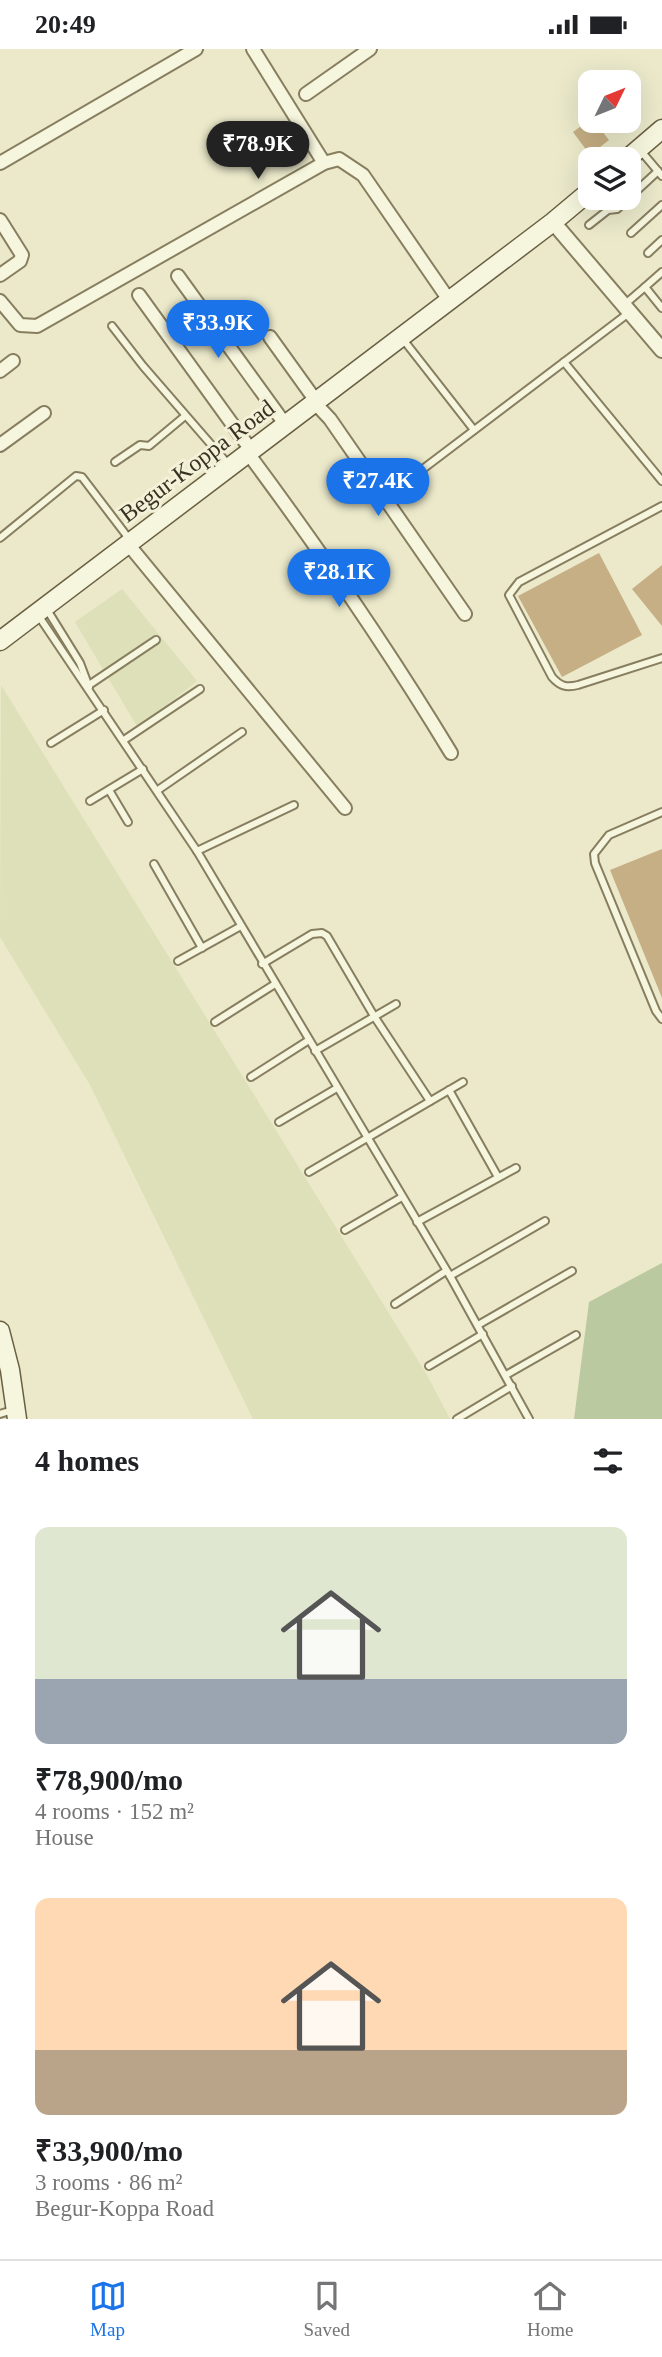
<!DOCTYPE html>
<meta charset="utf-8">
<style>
:root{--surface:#fff;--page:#f6f6f6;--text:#202124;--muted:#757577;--line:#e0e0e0;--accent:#1a73e8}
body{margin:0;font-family:"Times New Roman",serif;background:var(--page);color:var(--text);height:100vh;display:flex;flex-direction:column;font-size:26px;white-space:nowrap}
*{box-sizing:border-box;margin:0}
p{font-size:23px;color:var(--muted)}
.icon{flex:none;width:38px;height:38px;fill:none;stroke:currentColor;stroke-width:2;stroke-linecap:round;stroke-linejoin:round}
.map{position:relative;height:1370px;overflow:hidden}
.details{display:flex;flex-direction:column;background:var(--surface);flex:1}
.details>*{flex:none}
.needle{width:46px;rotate:47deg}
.tools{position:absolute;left:578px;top:21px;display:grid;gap:14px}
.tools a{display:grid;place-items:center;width:63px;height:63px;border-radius:14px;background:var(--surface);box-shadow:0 7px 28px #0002;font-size:35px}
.price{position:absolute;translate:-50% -60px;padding:0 16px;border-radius:24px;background:var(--accent);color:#fff;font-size:23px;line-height:46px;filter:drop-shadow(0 2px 4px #0008)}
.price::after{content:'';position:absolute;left:50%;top:42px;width:21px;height:16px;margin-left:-10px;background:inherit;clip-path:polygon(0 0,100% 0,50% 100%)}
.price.on{background:#222;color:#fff}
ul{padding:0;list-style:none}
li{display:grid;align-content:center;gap:14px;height:371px;padding:0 35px}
li span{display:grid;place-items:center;height:217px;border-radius:14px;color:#555}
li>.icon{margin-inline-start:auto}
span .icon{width:126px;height:126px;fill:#fffc;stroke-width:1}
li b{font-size:30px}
h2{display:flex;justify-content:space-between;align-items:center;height:84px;padding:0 35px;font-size:30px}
.status{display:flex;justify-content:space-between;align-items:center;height:49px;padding:0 35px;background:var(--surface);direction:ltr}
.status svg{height:19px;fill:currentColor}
.tabs{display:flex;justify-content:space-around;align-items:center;height:98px;border-top:2px solid var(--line);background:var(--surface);font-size:19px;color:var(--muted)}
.tabs a{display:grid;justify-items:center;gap:4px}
.tabs .on{color:var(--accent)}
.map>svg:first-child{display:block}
</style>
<div class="status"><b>20:49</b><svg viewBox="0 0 49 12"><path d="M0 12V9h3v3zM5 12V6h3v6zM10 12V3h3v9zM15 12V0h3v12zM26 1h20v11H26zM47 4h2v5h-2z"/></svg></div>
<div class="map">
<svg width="662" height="1370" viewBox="0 0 662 1370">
<rect width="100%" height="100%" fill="#ebe9ca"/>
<g fill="#dde0b8">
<polygon points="122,540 197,632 138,679 75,573"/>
<polygon points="1,636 427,1326 450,1370 253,1370 90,1036 0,888"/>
</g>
<polygon fill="#bac99f" points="662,1214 662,1370 574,1370 589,1253"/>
<g fill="#c6af84">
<polygon points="588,72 594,72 609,91 590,106 573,83"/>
<polygon points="599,504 642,586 562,628 518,547"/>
<polygon points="662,516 662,577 632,540"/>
<polygon points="662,800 662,949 610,821"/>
</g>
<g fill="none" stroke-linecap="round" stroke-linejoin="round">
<defs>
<g id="service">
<polyline points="641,102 662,127"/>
<polyline points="589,176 608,161 617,160 658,122"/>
<polyline points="631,184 662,156"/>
<polyline points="648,204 662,191"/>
<polyline points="645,238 662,223"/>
<polyline points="624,256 645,238 662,259"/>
<polyline points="112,277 143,317 228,415"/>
<polyline points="402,289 474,381"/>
<polyline points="564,313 662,432"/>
<polyline points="115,413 140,396 149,397 185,367"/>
<polyline points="411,429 630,263"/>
<path d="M 662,457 L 519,533 L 509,546 L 552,628 C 560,637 566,639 578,636 L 662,609"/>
<polyline points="0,489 76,427 82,428 130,491"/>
<polyline points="46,559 80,614 89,638"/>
<polyline points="38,566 197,802 450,1227 529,1370"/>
<polyline points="89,636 156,591"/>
<polyline points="124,691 200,640"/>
<polyline points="51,694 104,661"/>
<polyline points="109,741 128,773"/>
<polyline points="158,741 242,683"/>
<polyline points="90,752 143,720"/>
<polyline points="662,763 609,786 594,805 595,814 656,962 662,970"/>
<polyline points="197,802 294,756"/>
<polyline points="154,815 202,899"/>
<polyline points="178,912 241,877"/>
<polyline points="262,915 312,885 322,884 327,887 374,967 430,1052"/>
<polyline points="215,973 275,935"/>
<polyline points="315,1002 396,955"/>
<polyline points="251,1028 309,991"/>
<polyline points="449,1041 498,1128"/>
<polyline points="279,1073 337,1039"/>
<polyline points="309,1123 463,1033"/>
<polyline points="417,1173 516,1119"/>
<polyline points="345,1181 402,1148"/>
<polyline points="450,1227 545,1172"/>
<polyline points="395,1255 446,1222"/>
<polyline points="478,1276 572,1222"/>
<polyline points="429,1317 483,1285"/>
<polyline points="506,1326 576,1286"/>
<polyline points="0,1365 13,1361"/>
<polyline points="457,1370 512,1337"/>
</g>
<g id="minor">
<polyline points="253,0 324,114"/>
<polyline points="306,45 370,0"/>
<polyline points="0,114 196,0"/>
<polyline points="0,171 22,206 20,212 0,226"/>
<polyline points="178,227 285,375"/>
<polyline points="139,246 251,401"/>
<polyline points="0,252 20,276 37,277 324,114 339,110 363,126 449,251"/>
<polyline points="270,288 316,352"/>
<polyline points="0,322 13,312"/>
<polyline points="314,353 330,370 465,565"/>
<polyline points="0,396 44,364"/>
<path d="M 247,403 C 320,501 388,600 451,704"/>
<polyline points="128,495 345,759"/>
</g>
<polyline id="tertiary" points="553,173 662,301"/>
<g id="secondary">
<polyline points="627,110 662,80"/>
<polyline points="0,592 553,173 590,142"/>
<polyline points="0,1282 10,1321 17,1370"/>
</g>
</defs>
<use href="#service" stroke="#877e60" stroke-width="10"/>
<use href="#minor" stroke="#877e60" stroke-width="16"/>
<use href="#tertiary" stroke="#877e60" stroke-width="18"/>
<use href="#secondary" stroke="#695f43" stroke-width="21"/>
<use href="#service" stroke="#f6f5dd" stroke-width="6"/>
<use href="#minor" stroke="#f6f5dd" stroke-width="12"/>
<use href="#tertiary" stroke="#f6f5dd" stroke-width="14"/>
<use href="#secondary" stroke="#f6f5dd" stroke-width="18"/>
</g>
<g text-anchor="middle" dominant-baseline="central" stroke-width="6" stroke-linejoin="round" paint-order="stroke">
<g font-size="24" fill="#393222" stroke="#f3f2d9">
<text transform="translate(197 412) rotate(-37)">Begur-Koppa Road</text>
</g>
</g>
</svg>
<div class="tools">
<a><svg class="needle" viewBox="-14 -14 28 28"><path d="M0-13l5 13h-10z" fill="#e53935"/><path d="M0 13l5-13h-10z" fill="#757577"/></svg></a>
<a><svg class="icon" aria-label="layers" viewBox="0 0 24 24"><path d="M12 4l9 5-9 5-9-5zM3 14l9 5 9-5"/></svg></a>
</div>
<b class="price on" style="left:258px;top:132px">₹78.9K</b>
<b class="price" style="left:218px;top:311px">₹33.9K</b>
<b class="price" style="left:378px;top:469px">₹27.4K</b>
<b class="price" style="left:339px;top:560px">₹28.1K</b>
</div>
<section class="details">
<h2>4 homes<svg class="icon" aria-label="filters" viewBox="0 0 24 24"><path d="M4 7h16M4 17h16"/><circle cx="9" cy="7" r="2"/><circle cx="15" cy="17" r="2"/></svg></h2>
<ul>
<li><span style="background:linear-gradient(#dfe7d0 70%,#9aa5b1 0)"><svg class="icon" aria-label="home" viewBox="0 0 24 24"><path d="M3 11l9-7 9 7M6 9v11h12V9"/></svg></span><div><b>₹78,900/mo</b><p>4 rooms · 152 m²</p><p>House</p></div></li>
<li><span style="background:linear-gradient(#ffd9b3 70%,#b9a48a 0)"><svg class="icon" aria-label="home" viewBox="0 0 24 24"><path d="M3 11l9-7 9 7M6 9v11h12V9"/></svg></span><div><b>₹33,900/mo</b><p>3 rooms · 86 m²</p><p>Begur-Koppa Road</p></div></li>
</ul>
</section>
<nav class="tabs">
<a class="on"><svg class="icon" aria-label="map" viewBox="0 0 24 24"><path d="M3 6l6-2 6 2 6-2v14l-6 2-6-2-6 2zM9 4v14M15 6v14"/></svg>Map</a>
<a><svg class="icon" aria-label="saved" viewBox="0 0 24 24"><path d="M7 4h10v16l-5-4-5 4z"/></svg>Saved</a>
<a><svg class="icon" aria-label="home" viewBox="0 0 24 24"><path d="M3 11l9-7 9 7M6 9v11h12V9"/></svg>Home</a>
</nav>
